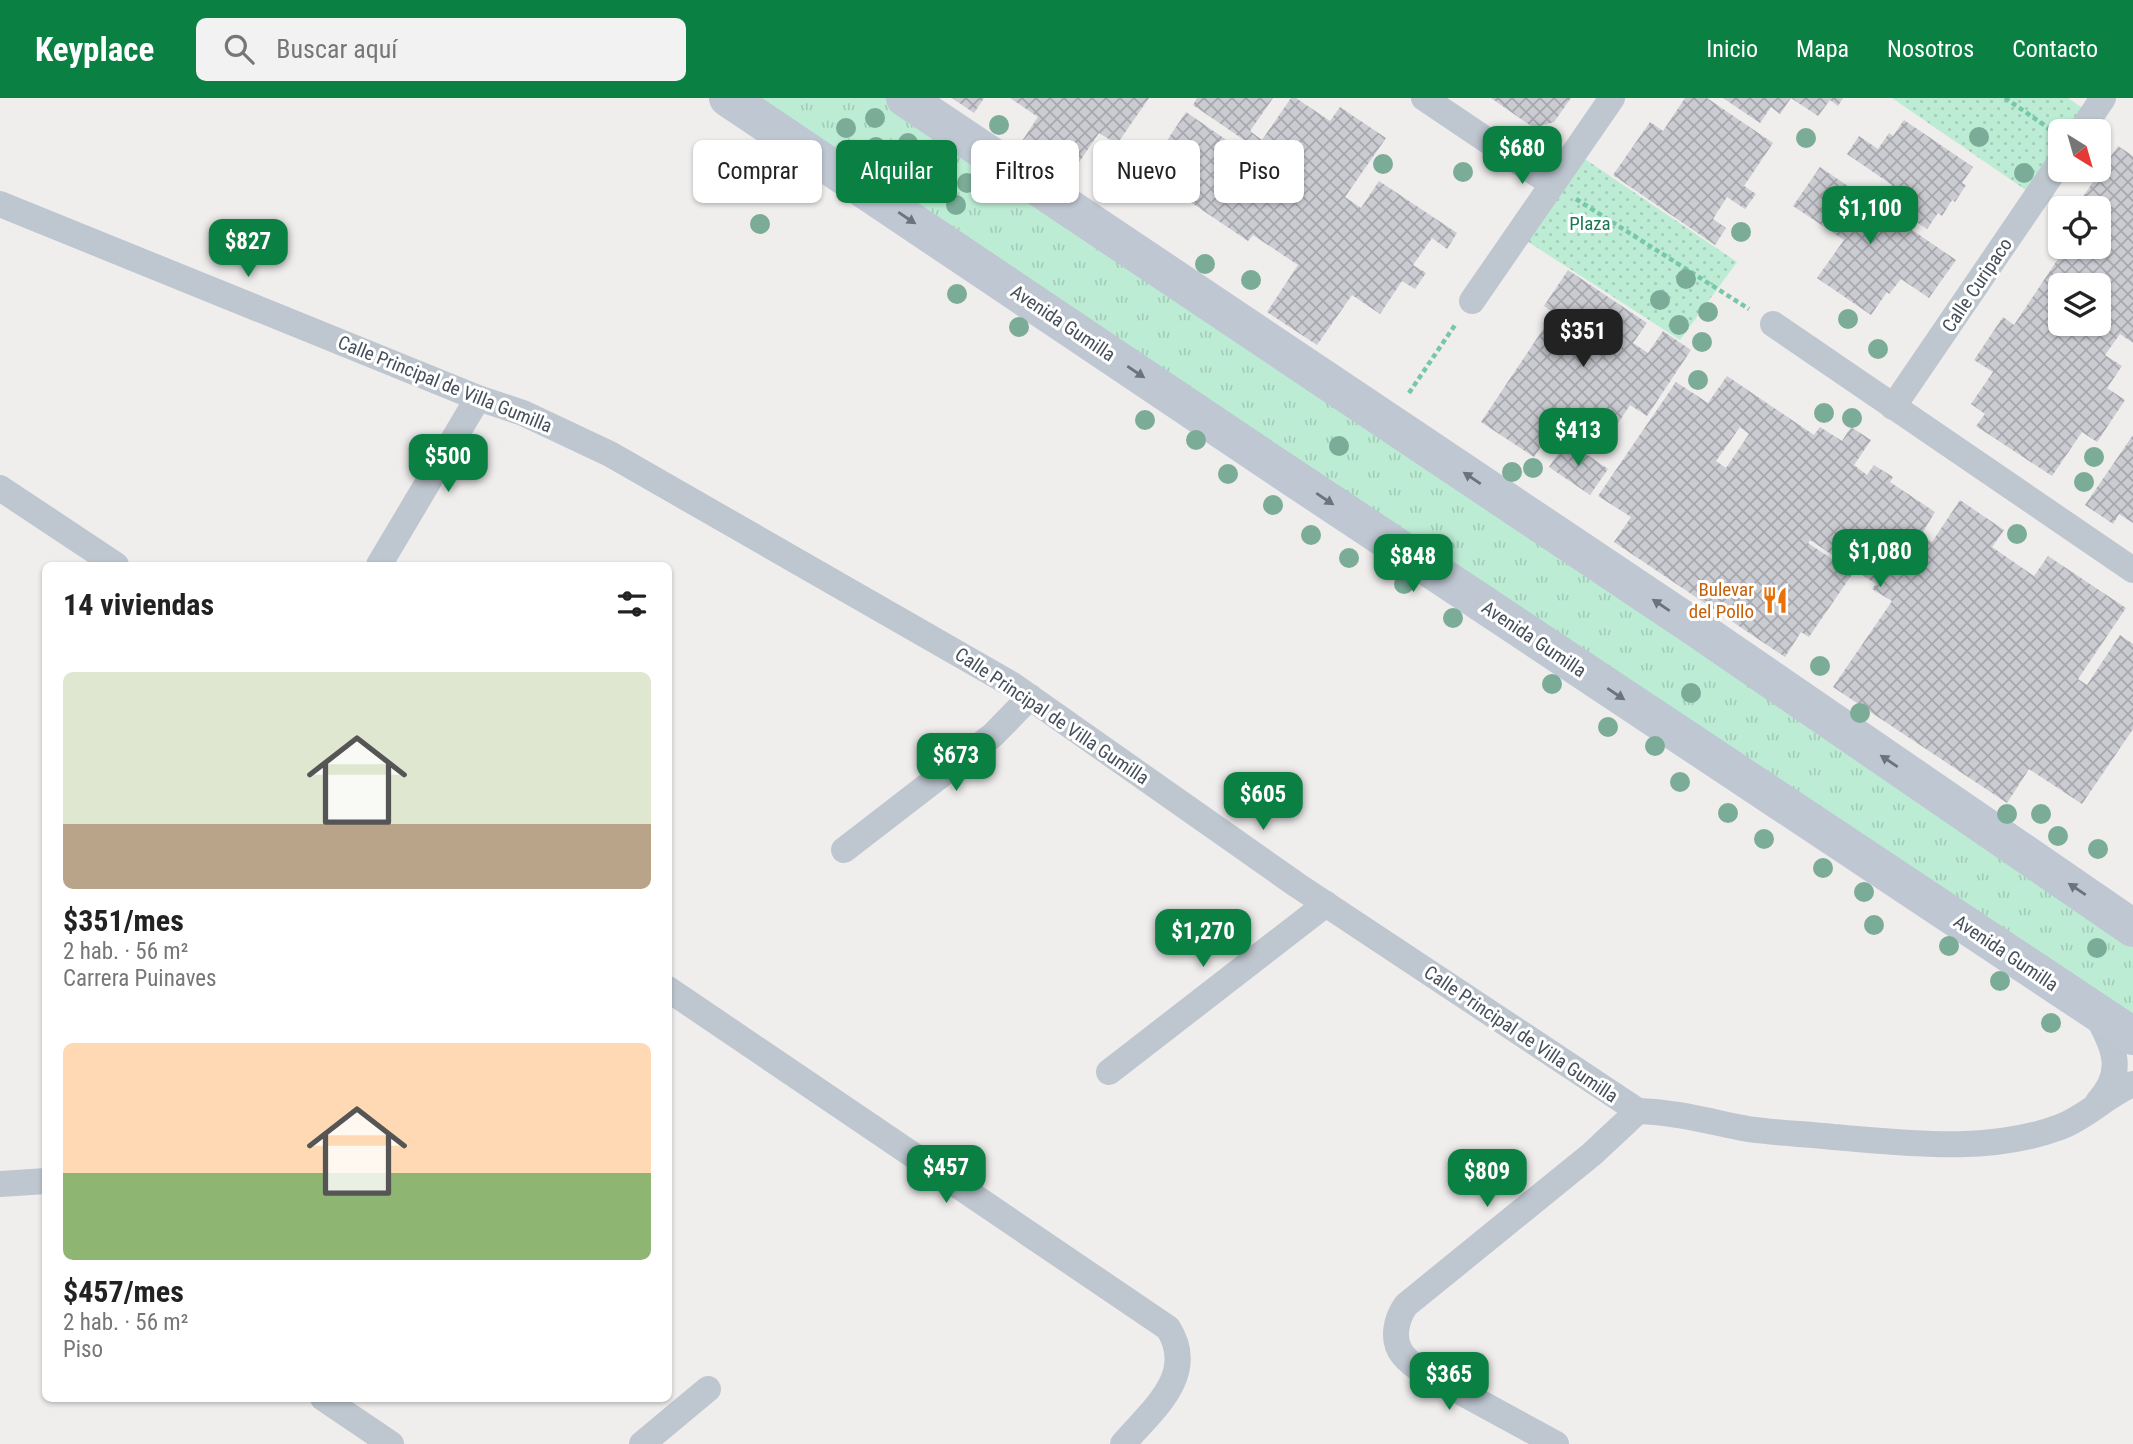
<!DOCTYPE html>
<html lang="es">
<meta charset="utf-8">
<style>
:root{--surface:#fff;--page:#f2f2f2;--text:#222;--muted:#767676;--accent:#0b8043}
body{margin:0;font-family:"Roboto Condensed",sans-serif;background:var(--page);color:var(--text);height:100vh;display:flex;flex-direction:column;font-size:26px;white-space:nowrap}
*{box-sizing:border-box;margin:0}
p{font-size:23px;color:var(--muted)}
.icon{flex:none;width:38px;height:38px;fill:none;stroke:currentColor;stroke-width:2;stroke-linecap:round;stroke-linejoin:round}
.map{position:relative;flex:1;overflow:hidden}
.drawer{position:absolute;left:42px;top:464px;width:630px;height:840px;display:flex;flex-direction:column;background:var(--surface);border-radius:10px;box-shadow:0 2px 5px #0004}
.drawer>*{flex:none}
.hud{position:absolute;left:693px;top:42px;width:665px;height:63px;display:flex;gap:14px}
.needle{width:46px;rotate:143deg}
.fabs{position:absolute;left:2048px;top:21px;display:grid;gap:14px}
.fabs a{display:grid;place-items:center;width:63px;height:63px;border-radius:10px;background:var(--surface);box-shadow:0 2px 5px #0004;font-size:35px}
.price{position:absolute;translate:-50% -60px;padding:0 16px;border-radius:14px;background:var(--accent);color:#fff;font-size:23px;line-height:46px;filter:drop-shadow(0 2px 4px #0008)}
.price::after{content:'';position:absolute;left:50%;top:42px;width:21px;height:16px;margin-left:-10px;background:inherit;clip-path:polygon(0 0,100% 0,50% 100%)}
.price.current{background:#222;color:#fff}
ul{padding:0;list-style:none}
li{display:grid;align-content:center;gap:14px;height:371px;padding:0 21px}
li span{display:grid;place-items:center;height:217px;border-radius:10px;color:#555}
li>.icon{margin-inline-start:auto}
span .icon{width:126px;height:126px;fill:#fffc;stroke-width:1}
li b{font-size:30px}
h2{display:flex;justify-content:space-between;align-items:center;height:84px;padding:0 21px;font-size:30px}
.tag{padding:0 24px;border-radius:10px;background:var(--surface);box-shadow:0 2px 5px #0004;font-size:24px;line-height:63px}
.tag.current{background:var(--accent);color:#fff}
header{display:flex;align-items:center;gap:42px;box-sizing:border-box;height:98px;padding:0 35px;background:var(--accent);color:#fff}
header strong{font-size:33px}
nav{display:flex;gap:38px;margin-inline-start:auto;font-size:24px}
.search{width:490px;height:63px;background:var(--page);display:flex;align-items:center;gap:18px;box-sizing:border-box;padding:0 24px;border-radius:10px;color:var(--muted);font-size:26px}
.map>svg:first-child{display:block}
</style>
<header>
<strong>Keyplace</strong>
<div class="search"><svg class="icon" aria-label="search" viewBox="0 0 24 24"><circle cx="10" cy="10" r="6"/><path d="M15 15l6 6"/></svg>Buscar aquí</div>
<nav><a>Inicio</a><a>Mapa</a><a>Nosotros</a><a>Contacto</a></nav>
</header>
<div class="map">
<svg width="2133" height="1346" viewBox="0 0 2133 1346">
<defs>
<pattern id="grass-tufts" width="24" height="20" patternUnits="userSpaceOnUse" patternTransform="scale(1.75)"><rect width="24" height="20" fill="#bdecd4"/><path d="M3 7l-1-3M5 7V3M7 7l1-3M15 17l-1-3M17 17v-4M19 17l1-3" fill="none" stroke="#a4ccb8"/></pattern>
<pattern id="park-dots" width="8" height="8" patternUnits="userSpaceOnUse" patternTransform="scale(1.75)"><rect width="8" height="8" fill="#bdecd4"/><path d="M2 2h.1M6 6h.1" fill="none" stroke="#a4ccb8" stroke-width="1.8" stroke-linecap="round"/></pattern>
<pattern id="building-cross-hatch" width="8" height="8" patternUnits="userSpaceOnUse" patternTransform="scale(1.75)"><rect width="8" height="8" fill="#caccd2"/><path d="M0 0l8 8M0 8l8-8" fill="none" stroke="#a6a8ad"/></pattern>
</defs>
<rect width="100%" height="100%" fill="#f0eded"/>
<polygon fill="url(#grass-tufts)" points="737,0 899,0 2133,834 2133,932"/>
<g fill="url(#park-dots)">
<polygon points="1892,0 2068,0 2088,14 2075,33 2060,33 2060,57 2033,97"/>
<polygon points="1576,55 1737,164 1680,242 1519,138"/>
</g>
<g fill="url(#building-cross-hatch)" fill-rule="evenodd">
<polygon points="952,0 984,0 974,15"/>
<polygon points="1010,0 1149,0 1117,46 1099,35 1069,79 1020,46 1038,19"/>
<polygon points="1197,0 1273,0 1250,33 1262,42 1291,0 1296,0 1330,23 1340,9 1386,40 1345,99 1361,110 1379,83 1457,135 1447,151 1432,140 1413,167 1426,175 1415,191 1402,183 1380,216 1352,197 1317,247 1267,214 1298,167 1253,137 1248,143 1146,74 1186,14 1238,50 1244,42 1193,7"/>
<polygon points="1491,0 1571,0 1554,24 1534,30"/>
<polygon points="1685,0 1707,0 1773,45 1744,88 1756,96 1745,111 1727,99 1713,121 1726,130 1715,147 1613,77 1650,24 1663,33"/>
<polygon points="1723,0 1791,0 1780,16 1771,9 1760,25"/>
<polygon points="1791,0 1843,0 1838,8 1830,2 1818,18"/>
<polygon points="1904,22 1973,69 1962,85 1966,87 1955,104 1952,102 1942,118 1938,115 1927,131 1882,101 1892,87 1847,56 1859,38 1878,51 1889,35 1893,38"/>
<path d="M 2118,48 L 2133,58 L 2133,245 L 2120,236 L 2105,257 L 2122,268 L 2107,290 L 2125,302 L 2097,344 L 2082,334 L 2052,378 L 1976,328 L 1985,316 L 1971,306 L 1993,274 L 1974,262 L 2003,219 L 2014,227 L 2066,149 L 2098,149 L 2098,110 L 2075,110 ZM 2060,187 L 2098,187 L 2098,226 L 2060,226 Z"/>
<polygon points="1820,69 1956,162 1929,200 1901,181 1889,196 1887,194 1871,217 1817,180 1844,142 1793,108"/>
<polygon points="1568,172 1647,225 1633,245 1648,255 1663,233 1691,252 1647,318 1630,307 1607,342 1565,314 1534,359 1481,324 1554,215 1544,208"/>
<path d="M 1727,278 L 1814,337 L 1820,329 L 1842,343 L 1851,329 L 1871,342 L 1854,367 L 1867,377 L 1874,367 L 1893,379 L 1890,384 L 1935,414 L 1921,437 L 1932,444 L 1960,402 L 2004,432 L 1992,449 L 2034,478 L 2048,458 L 2126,510 L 2078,581 L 2087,587 L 2120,537 L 2133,546 L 2133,631 L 2082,706 L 2029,671 L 2007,705 L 1833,589 L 1892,503 L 1872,491 L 1876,486 L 1810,442 L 1808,445 L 1853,475 L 1809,539 L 1801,534 L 1785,559 L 1614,444 L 1631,419 L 1598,398 L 1676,284 L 1708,305 ZM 1740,329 L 1749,336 L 1726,370 L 1716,363 Z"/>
<polygon points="2133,337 2133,425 2119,416 2113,426 2085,407"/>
<polygon points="1567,343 1608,371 1590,397 1549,369"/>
</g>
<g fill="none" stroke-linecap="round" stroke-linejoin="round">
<g stroke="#77c8a8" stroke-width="4.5" stroke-dasharray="5 3.5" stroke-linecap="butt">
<polyline points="2005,0 2050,31"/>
<polyline points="1576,101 1749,211"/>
<polyline points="1409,295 1455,227"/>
</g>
<g stroke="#bec6cf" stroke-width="26">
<polyline points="1424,0 1552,86"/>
<polyline points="2081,33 2103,0"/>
<path d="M 0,106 L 478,300 L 523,315 L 610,356 L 1011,586 L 1297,787 L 1638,1013 C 1676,1014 1711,1024 1748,1031 C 1776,1035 1805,1036 1833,1039 C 1907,1045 1988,1056 2060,1029 C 2085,1020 2107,997 2133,986"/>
<polyline points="1472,203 1612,0"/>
<polyline points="1773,226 2133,472"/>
<polyline points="1893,309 2060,64"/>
<polyline points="0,390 116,467"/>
<polyline points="379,467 478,300"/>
<polyline points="844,752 993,637 1030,599"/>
<path d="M 668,891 L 1168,1230 C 1198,1277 1152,1312 1123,1346"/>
<path d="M 2096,915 C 2113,949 2127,972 2098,1004"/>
<polyline points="1109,974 1326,806"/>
<polyline points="0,1086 46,1083"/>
<polyline points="323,1300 391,1346"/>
<polyline points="642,1346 708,1291"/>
<path d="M 1556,1346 C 1523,1328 1490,1310 1457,1292 C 1440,1283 1415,1272 1403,1257 C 1391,1242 1396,1221 1406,1207 L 1592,1056 L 1638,1013"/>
</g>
<g stroke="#bfc7d3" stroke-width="38">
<polyline points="728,0 1280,371 2133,938"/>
<polyline points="905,0 1699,532 2133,830"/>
</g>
</g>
<g fill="#7bac98">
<circle cx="875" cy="20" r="10"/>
<circle cx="999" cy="27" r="10"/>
<circle cx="846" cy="30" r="10"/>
<circle cx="1979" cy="39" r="10"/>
<circle cx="1806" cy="40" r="10"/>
<circle cx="908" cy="45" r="10"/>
<circle cx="876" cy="49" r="10"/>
<circle cx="939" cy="66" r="10"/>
<circle cx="1383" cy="66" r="10"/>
<circle cx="911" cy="74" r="10"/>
<circle cx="1463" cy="74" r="10"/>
<circle cx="2024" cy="75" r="10"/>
<circle cx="967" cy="85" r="10"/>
<circle cx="931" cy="91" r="10"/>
<circle cx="956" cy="107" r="10"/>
<circle cx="760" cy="126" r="10"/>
<circle cx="1741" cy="134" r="10"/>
<circle cx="1205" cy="166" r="10"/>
<circle cx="1686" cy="181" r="10"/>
<circle cx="1251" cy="182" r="10"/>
<circle cx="957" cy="196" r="10"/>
<circle cx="1660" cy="202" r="10"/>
<circle cx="1708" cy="214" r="10"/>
<circle cx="1848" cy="221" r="10"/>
<circle cx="1679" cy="227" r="10"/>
<circle cx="1019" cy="229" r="10"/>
<circle cx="1702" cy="244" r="10"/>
<circle cx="1878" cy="251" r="10"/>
<circle cx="1698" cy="282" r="10"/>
<circle cx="1824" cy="315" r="10"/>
<circle cx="1852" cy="320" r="10"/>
<circle cx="1145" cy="322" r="10"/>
<circle cx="1562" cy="339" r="10"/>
<circle cx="1196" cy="342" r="10"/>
<circle cx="1587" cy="342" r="10"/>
<circle cx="1339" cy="348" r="10"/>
<circle cx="2094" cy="359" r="10"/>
<circle cx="1533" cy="370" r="10"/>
<circle cx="1512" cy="374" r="10"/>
<circle cx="1228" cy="376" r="10"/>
<circle cx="2084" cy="384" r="10"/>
<circle cx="1273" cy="407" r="10"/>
<circle cx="2017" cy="436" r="10"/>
<circle cx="1311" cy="437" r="10"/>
<circle cx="1349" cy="460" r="10"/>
<circle cx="1404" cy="486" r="10"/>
<circle cx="1453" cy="520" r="10"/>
<circle cx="1820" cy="568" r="10"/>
<circle cx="1552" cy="586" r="10"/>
<circle cx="1691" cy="595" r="10"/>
<circle cx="1860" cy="615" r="10"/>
<circle cx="1608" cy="629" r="10"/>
<circle cx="1655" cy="648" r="10"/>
<circle cx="1680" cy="684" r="10"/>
<circle cx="1728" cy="715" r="10"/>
<circle cx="2007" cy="716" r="10"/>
<circle cx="2041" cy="716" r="10"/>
<circle cx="2058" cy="738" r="10"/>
<circle cx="1764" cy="741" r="10"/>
<circle cx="2098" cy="751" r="10"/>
<circle cx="1823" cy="770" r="10"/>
<circle cx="1864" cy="794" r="10"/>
<circle cx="1874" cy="827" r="10"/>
<circle cx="1949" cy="848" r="10"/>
<circle cx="2097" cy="850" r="10"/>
<circle cx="2000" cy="883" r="10"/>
<circle cx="2051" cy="925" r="10"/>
</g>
<defs><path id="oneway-solid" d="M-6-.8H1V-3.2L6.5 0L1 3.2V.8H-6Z" transform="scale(1.75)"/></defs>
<g fill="#6a737e">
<use href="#oneway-solid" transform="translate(907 120) rotate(34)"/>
<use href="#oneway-solid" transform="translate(1136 274) rotate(34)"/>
<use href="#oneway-solid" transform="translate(1472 380) rotate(-146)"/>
<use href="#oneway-solid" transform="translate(1325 401) rotate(34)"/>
<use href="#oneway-solid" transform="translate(1661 507) rotate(-146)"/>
<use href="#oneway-solid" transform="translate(1616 596) rotate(34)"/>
<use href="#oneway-solid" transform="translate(1889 663) rotate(-146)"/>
<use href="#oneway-solid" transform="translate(2077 791) rotate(-146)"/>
</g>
<defs>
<symbol id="restaurant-bare" viewBox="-9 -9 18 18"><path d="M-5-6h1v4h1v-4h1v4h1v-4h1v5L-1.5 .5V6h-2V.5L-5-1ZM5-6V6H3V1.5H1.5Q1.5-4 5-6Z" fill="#e8710a" stroke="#fff" stroke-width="2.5" paint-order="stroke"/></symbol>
</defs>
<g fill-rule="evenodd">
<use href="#restaurant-bare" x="1756" y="483" width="38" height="38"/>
</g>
<g text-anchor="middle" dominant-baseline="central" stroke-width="6" stroke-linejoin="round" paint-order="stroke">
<g font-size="19" fill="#1b7752" stroke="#fff">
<text x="1590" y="125">Plaza</text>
</g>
<g font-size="19" fill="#464f5a" stroke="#fff">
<text transform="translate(1977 187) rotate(-56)">Calle Curipaco</text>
<text transform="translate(1063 225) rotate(34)">Avenida Gumilla</text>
<text transform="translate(445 286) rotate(22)">Calle Principal de Villa Gumilla</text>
<text transform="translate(1534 541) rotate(34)">Avenida Gumilla</text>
<text transform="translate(1052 618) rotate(34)">Calle Principal de Villa Gumilla</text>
<text transform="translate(2006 855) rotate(34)">Avenida Gumilla</text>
<text transform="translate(1521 936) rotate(34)">Calle Principal de Villa Gumilla</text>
</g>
<g font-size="19" fill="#c56008" stroke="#fff" text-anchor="end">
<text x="1754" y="491">Bulevar<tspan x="1754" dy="22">del Pollo</tspan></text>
</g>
</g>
</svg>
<div class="fabs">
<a><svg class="needle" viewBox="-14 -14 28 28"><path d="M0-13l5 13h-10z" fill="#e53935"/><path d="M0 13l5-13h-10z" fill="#767676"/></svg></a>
<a><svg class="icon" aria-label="locate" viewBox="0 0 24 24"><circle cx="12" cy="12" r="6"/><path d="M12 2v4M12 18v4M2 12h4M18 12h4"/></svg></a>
<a><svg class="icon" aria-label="layers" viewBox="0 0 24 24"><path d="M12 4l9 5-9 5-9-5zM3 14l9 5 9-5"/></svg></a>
</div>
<b class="price" style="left:1522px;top:88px">$680</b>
<b class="price" style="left:1870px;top:148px">$1,100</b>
<b class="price" style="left:248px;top:181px">$827</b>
<b class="price current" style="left:1583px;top:271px">$351</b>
<b class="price" style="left:1578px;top:370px">$413</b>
<b class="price" style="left:448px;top:396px">$500</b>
<b class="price" style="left:1880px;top:491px">$1,080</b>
<b class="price" style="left:1413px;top:496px">$848</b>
<b class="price" style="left:956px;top:695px">$673</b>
<b class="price" style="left:1263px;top:734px">$605</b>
<b class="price" style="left:1203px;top:871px">$1,270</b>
<b class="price" style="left:946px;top:1107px">$457</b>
<b class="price" style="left:1487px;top:1111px">$809</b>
<b class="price" style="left:1449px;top:1314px">$365</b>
<div class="hud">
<a class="tag">Comprar</a>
<a class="tag current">Alquilar</a>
<a class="tag">Filtros</a>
<a class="tag">Nuevo</a>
<a class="tag">Piso</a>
</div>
<section class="drawer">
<h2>14 viviendas<svg class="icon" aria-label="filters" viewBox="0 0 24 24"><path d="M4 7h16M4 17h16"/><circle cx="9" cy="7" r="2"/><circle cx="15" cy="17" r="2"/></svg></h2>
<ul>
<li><span style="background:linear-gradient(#dfe7d0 70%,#b9a48a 0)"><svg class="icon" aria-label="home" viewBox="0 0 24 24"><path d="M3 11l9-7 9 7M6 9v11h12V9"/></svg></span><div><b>$351/mes</b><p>2 hab. · 56 m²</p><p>Carrera Puinaves</p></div></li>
<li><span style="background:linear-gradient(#ffd9b3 60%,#8fb573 0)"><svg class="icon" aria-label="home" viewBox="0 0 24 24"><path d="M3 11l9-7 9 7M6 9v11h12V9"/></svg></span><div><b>$457/mes</b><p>2 hab. · 56 m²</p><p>Piso</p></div></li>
</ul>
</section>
</div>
